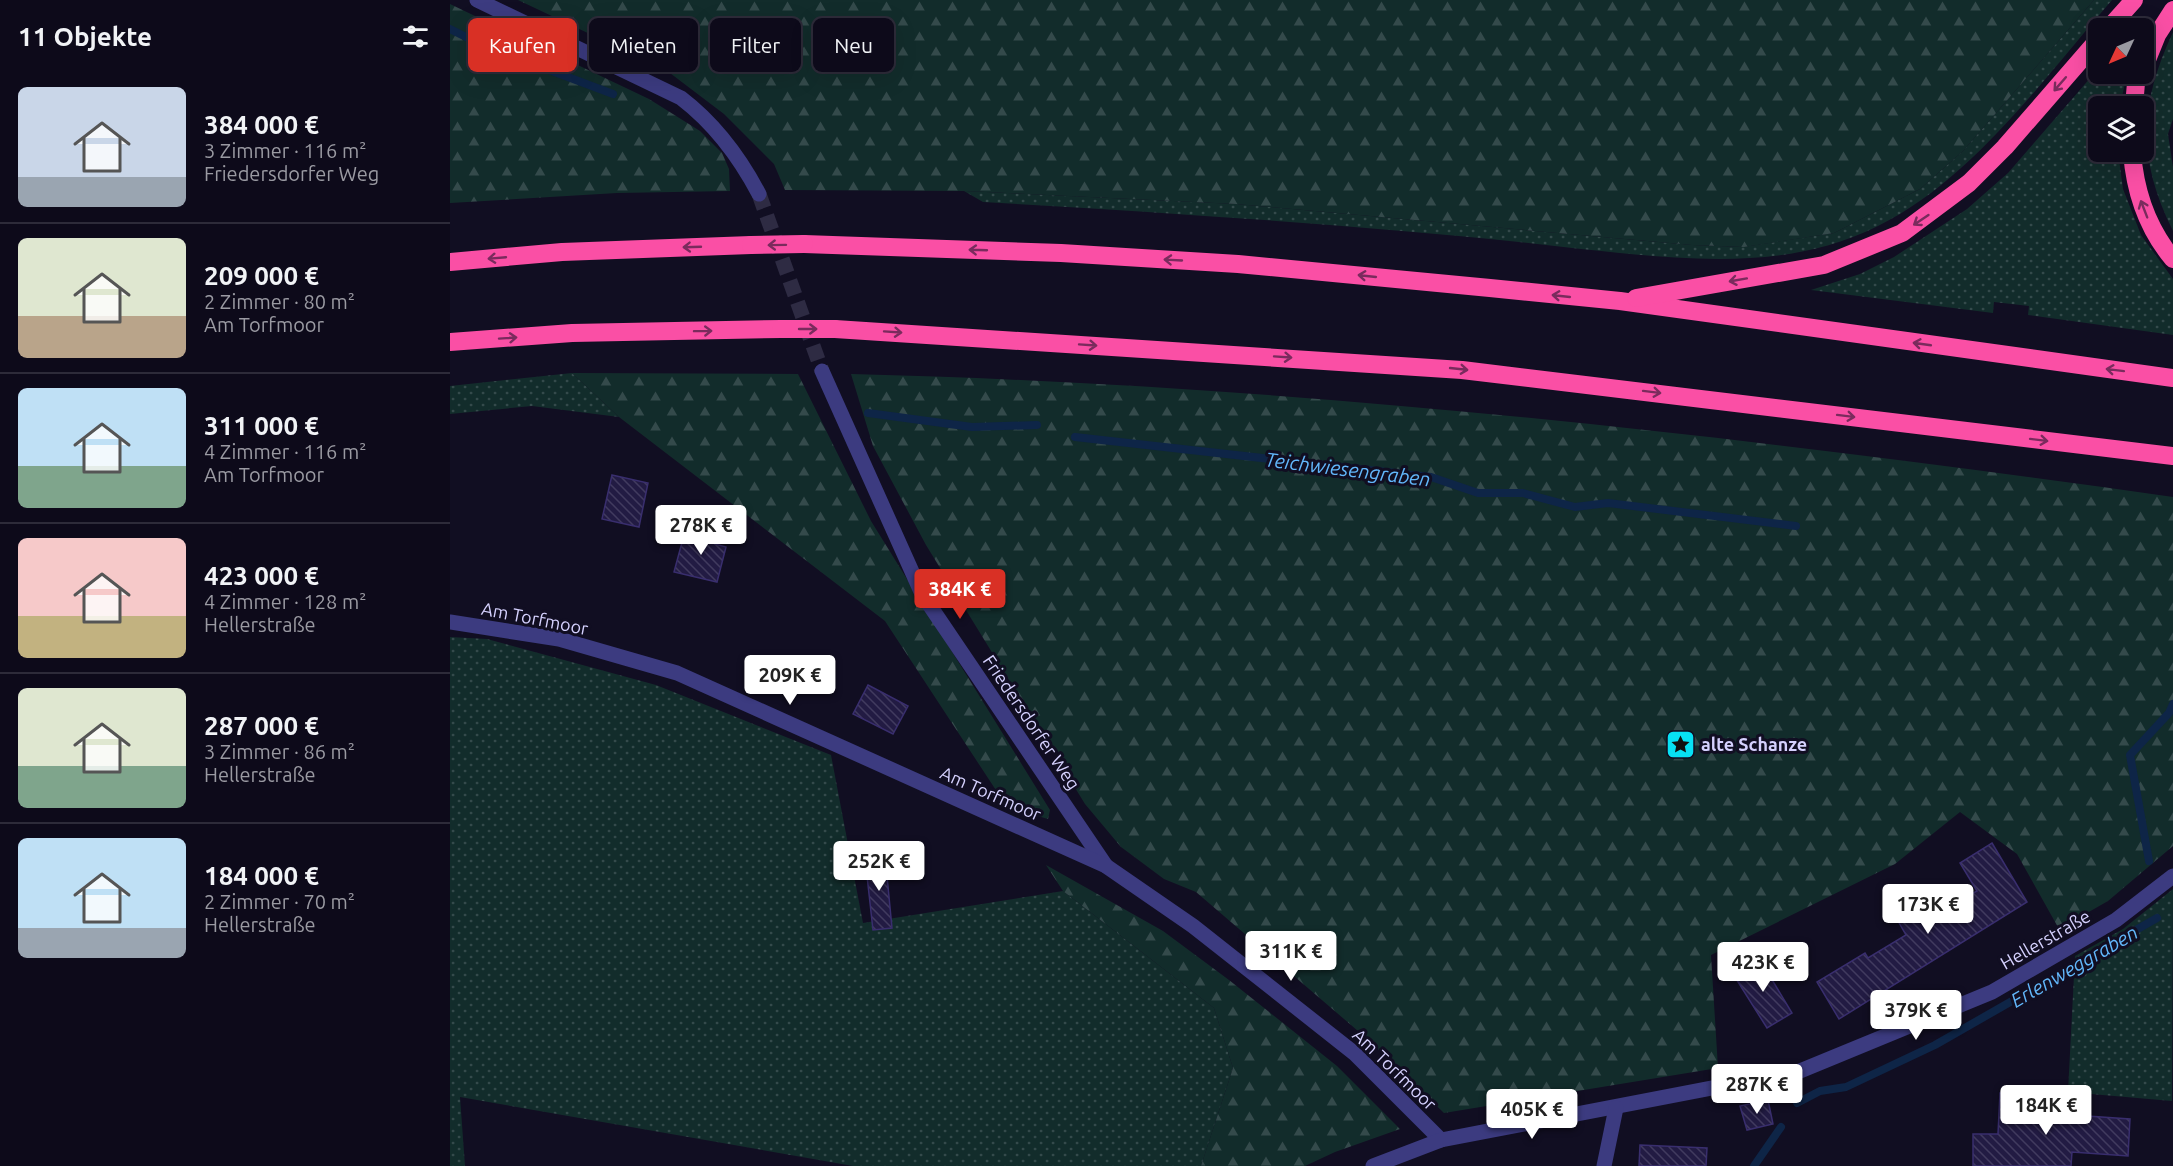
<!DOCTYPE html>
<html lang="de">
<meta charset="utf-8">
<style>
:root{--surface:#0d0a1a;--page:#161323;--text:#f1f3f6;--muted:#9a9aa2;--line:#2d2b39;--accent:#d93025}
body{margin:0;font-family:Ubuntu,sans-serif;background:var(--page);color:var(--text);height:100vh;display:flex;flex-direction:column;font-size:22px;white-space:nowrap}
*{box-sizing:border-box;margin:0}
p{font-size:20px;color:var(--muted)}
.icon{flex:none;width:33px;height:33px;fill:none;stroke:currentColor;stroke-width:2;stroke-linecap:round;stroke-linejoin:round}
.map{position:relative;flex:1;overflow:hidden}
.drawer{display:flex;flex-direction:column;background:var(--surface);width:450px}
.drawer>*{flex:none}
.hud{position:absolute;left:18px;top:18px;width:570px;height:54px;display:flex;gap:12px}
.needle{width:39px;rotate:226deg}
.controls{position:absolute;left:1638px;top:18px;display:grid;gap:12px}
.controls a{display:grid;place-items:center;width:66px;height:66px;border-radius:9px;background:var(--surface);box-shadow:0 6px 24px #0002,0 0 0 2px var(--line);font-size:30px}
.price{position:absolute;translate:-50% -51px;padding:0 14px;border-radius:6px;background:#fff;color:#222;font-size:20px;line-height:39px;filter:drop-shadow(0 2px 3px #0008)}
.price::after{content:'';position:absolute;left:50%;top:36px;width:18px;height:14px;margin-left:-9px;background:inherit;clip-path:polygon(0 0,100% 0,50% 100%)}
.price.selected{background:var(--accent);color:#fff}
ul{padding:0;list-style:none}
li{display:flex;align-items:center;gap:18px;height:150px;padding:0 18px}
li+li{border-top:2px solid var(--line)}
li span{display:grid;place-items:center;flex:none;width:168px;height:120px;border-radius:9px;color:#555}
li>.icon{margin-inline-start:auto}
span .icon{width:72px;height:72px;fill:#fffc;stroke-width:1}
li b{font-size:26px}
h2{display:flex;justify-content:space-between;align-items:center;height:72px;padding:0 18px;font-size:26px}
.tag{padding:0 21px;border-radius:9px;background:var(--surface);box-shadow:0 6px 24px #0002,0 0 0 2px var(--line);font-size:21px;line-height:54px}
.tag.selected{background:var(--accent);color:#fff}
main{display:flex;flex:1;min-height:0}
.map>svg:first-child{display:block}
</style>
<main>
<section class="drawer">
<h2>11 Objekte<svg class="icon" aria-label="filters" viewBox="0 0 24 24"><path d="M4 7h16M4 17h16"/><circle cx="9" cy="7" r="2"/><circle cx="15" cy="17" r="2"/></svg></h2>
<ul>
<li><span style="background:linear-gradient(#c9d6e8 75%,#9aa5b1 0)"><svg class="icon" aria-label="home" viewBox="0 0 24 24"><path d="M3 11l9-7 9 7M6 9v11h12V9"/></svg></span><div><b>384 000 €</b><p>3 Zimmer · 116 m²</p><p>Friedersdorfer Weg</p></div></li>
<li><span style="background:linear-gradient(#dfe7d0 65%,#b9a48a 0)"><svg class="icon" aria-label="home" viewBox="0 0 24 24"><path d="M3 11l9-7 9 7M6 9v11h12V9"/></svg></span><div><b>209 000 €</b><p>2 Zimmer · 80 m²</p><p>Am Torfmoor</p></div></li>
<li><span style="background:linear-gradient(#bfe0f5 65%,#7fa58c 0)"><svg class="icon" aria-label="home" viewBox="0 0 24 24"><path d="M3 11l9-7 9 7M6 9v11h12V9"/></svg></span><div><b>311 000 €</b><p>4 Zimmer · 116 m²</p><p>Am Torfmoor</p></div></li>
<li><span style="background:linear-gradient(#f6c9c9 65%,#c2b280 0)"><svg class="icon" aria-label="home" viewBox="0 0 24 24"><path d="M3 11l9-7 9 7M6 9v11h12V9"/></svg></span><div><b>423 000 €</b><p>4 Zimmer · 128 m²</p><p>Hellerstraße</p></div></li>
<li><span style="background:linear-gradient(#dfe7d0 65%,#7fa58c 0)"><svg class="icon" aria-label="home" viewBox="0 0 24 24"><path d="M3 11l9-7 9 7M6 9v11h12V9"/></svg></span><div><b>287 000 €</b><p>3 Zimmer · 86 m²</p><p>Hellerstraße</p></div></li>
<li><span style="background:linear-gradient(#bfe0f5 75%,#9aa5b1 0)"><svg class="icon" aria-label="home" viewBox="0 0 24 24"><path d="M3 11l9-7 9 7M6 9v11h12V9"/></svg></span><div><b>184 000 €</b><p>2 Zimmer · 70 m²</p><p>Hellerstraße</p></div></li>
</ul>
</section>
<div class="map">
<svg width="1723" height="1166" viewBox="0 0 1723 1166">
<defs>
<pattern id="grass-dots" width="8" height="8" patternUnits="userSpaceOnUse" patternTransform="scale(1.5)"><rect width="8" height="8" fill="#122c2b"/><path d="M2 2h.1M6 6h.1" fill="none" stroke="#344a4b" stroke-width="1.8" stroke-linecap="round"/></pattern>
<pattern id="forest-firs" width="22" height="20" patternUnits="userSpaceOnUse" patternTransform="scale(1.5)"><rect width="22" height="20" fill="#122c2b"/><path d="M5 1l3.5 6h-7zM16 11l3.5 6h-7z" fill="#344a4b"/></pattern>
<pattern id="building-back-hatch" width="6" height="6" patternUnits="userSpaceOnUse" patternTransform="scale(1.5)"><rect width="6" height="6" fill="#221b43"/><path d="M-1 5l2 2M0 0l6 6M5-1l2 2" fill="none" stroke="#413b5f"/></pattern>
</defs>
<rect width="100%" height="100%" fill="#110e22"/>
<g fill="url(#grass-dots)">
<path d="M 1644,0 L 1662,0 C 1595,77 1521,181 1428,226 C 1334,273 1231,259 1131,249 C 1072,242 1012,236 952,231 C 813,219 673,210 533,202 L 514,191 L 786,204 L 1242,245 L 1293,247 L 1384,233 L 1470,189 L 1513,151 Z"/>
<path d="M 1723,32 L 1723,119 L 1718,134 L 1723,167 L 1723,231 C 1687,158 1689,105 1723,32 Z"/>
<polygon points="1648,69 1648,74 1677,74 1670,106 1648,106 1648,152 1668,152 1673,189 1691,235 1723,279 1723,335 1578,315 1579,306 1544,302 1543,313 1361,290 1410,274 1444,257 1517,209 1558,173"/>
<polygon points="122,373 169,417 82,406 0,414 0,386"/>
<polygon points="0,637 37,639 206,685 381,755 413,923 613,891 764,1008 783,1068 751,1166 403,1166 10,1097 15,1166 0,1166"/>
<polygon points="1723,889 1722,1101 1618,1092 1625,956 1673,929"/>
</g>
<g fill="url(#forest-firs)">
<polygon points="68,0 1644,0 1513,151 1470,189 1384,233 1294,247 1242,245 786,204 514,191 335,190 324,164 274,114 216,70"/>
<polygon points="0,4 199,99 250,131 272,153 279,169 280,191 167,193 0,203"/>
<polygon points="122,373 348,374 421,521 600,810 598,819 557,807 435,621 169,417"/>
<path d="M 401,374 C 845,385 1284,435 1723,497 L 1723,846 L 1658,901 L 1609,929 L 1567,854 L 1510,812 L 1445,864 L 1261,955 L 1268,1068 L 994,1113 L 915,1037 L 746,892 L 714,879 L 671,847 L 635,804 L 476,545 L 423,446 Z"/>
<polygon points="596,865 713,931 779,980 887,1066 950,1129 885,1152 855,1166 751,1166 783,1068 764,1008 613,891"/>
</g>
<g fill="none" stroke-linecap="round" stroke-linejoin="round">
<g stroke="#0e2547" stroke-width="8">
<polyline points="0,29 30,44 163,94"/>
<polyline points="418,413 522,427 587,425"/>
<polyline points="625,437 981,477 1028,493 1073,493 1125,507 1158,503 1346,526"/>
<polyline points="1699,861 1680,755 1719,713 1723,704"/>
<polyline points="1347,1103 1370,1091 1396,1087 1485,1045 1707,918"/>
<polyline points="1304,1166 1331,1127"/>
</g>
</g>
<g fill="url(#building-back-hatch)" stroke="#392e6e" stroke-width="1.5">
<polygon points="162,475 198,483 189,527 152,519"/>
<polygon points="246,528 267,533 265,544 276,547 267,582 224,572 234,535 244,538"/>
<polygon points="418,685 458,706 443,734 403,714"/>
<polygon points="1542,843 1577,902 1389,1019 1367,982 1415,953 1418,958 1456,935 1448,921 1470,908 1478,920 1527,891 1510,863"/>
<polygon points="435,855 442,928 423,930 415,858"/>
<polygon points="1309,958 1342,1013 1317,1028 1283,974"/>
<polygon points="1550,1093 1595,1095 1594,1113 1680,1119 1678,1156 1622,1152 1621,1166 1523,1166 1523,1134 1548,1134"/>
<polygon points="1318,1100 1323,1124 1297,1130 1290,1106"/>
<polygon points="1190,1145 1257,1148 1256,1166 1189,1166"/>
</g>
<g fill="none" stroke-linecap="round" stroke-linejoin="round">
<polyline stroke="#2e2b43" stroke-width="15" stroke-dasharray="15 8" stroke-linecap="butt" points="309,194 372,371"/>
<g stroke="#3c3b80" stroke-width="15">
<path d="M 27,0 L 231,98 C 265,124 289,156 309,194"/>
<polyline points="372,371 472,594 656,866"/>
<polyline points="0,622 109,639 227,673 656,866 743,926 904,1053 991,1140"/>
<polyline points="923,1166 991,1140 1350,1071 1542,992 1666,920 1723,876"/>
<polyline points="1154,1166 1166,1108"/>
</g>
<g stroke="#fa4fa5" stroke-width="18">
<polyline points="1659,28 1684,0"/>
<polyline points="1694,67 1707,35 1723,10"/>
<polyline points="1684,106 1686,83 1691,74"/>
<path d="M 1682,152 C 1685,192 1697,228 1723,259"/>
<polyline points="354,244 611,253 788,264 1040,288 1170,301 1723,378"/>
<polyline points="0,262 112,252 301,245"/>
<polyline points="1186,298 1374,265 1452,233 1519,183 1555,147 1648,40"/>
<polyline points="385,329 1012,370 1723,456"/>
<polyline points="0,342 122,333 331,329"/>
</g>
<g stroke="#fa4fa5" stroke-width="18">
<polyline points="301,245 354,244"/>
<polyline points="331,329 385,329"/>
</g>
</g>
<defs><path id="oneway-shaft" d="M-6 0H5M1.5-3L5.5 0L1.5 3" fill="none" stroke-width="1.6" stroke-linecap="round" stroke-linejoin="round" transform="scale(1.5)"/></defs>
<g stroke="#7a2b5d">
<use href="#oneway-shaft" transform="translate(1610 84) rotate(131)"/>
<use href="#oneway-shaft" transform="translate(1694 209) rotate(-111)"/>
<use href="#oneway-shaft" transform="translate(1471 220) rotate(146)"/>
<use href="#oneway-shaft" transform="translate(327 245) rotate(179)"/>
<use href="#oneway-shaft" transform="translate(242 247) rotate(178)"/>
<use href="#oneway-shaft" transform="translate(528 250) rotate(-178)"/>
<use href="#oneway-shaft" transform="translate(47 258) rotate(175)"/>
<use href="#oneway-shaft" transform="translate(723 260) rotate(-177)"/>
<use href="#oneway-shaft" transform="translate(917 276) rotate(-174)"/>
<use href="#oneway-shaft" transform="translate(1288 280) rotate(170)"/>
<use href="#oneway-shaft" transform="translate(1111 296) rotate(-174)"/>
<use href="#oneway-shaft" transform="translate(358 329)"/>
<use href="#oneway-shaft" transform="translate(253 331) rotate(-1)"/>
<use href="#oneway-shaft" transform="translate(443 332) rotate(4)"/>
<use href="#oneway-shaft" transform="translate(58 338) rotate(-4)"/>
<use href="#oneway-shaft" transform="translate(1472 344) rotate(-172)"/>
<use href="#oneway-shaft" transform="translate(638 345) rotate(4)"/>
<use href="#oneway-shaft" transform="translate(833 357) rotate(4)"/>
<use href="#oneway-shaft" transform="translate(1009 369) rotate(6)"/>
<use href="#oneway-shaft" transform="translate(1665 370) rotate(-173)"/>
<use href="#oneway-shaft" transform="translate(1202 392) rotate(7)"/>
<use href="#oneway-shaft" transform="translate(1396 416) rotate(7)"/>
<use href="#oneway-shaft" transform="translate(1589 440) rotate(7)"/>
</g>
<defs>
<symbol id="sight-square" viewBox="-11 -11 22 22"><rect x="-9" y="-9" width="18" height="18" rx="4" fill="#07e1f4" stroke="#110e22"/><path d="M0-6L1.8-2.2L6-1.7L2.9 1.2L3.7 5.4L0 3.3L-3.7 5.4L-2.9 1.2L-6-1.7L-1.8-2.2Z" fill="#111"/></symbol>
</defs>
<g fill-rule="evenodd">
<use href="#sight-square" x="1214" y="728" width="33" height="33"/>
</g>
<g text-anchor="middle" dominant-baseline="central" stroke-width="6" stroke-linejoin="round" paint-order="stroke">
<g font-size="18" fill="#d5d1fe" stroke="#110e22">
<text transform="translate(85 618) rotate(11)">Am Torfmoor</text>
<text transform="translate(582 722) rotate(56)">Friedersdorfer Weg</text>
<text transform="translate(541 793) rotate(24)">Am Torfmoor</text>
<text transform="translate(1595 939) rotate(-30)">Hellerstraße</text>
<text transform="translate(945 1069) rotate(44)">Am Torfmoor</text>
</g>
<g font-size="18" font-weight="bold" fill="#d5d1fe" stroke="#110e22" text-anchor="start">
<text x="1251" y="744">alte Schanze</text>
</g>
<g font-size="20" font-style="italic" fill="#62b7fb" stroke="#110e22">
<text transform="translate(898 469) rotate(7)">Teichwiesengraben</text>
<text transform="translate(1624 966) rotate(-30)">Erlenweggraben</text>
</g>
</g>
</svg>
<div class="controls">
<a><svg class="needle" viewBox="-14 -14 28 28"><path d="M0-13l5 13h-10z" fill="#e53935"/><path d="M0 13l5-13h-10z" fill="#9a9aa2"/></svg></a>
<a><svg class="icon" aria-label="layers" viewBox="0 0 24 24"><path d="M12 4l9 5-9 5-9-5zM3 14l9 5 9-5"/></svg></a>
</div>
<b class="price" style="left:251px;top:556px">278K €</b>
<b class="price selected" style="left:510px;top:620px">384K €</b>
<b class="price" style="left:340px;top:706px">209K €</b>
<b class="price" style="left:429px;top:892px">252K €</b>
<b class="price" style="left:1478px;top:935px">173K €</b>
<b class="price" style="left:841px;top:982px">311K €</b>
<b class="price" style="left:1313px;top:993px">423K €</b>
<b class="price" style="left:1466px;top:1041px">379K €</b>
<b class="price" style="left:1307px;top:1115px">287K €</b>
<b class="price" style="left:1596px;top:1136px">184K €</b>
<b class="price" style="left:1082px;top:1140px">405K €</b>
<div class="hud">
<a class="tag selected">Kaufen</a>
<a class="tag">Mieten</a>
<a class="tag">Filter</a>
<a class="tag">Neu</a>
</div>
</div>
</main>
